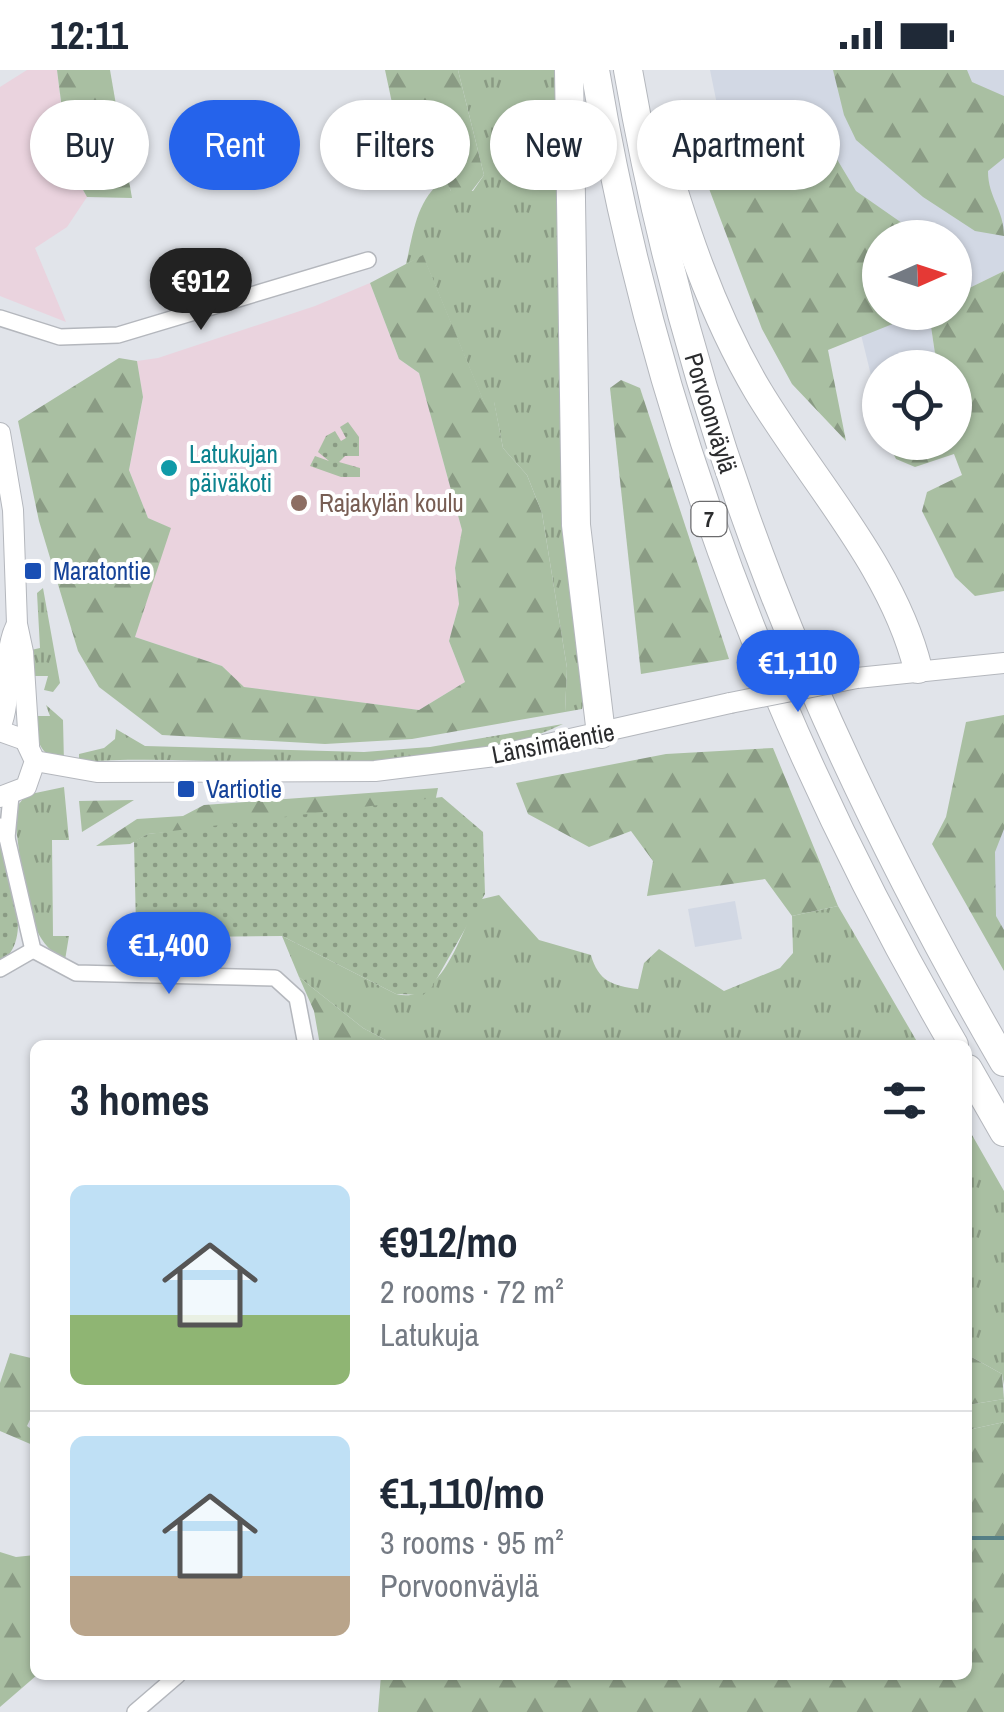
<!DOCTYPE html>
<meta charset="utf-8">
<style>
:root{--surface:#fff;--page:#f2f2f3;--text:#1f2937;--muted:#747a83;--line:#e0e1e3;--accent:#2563eb}
body{margin:0;font-family:"Archivo Narrow",sans-serif;background:var(--page);color:var(--text);height:100vh;display:flex;flex-direction:column;font-size:38px;white-space:nowrap}
*{box-sizing:border-box;margin:0}
p{font-size:32px;color:var(--muted)}
.icon{flex:none;width:55px;height:55px;fill:none;stroke:currentColor;stroke-width:2;stroke-linecap:round;stroke-linejoin:round}
.map{position:relative;flex:1;overflow:hidden}
.drawer{position:absolute;left:30px;top:970px;width:942px;height:640px;display:flex;flex-direction:column;background:var(--surface);border-radius:15px;box-shadow:0 2px 8px #0004}
.drawer>*{flex:none}
.guide{position:absolute;left:30px;top:30px;width:945px;height:90px;display:flex;gap:20px}
.needle{width:65px;rotate:87deg}
.controls{position:absolute;left:862px;top:150px;display:grid;gap:20px}
.controls a{display:grid;place-items:center;width:110px;height:110px;border-radius:50%;background:var(--surface);box-shadow:0 2px 8px #0004;font-size:50px}
.price{position:absolute;translate:-50% -85px;padding:0 22px;border-radius:35px;background:var(--accent);color:#fff;font-size:32px;line-height:65px;filter:drop-shadow(0 2px 5px #0008)}
.price::after{content:'';position:absolute;left:50%;top:60px;width:30px;height:22px;margin-left:-15px;background:inherit;clip-path:polygon(0 0,100% 0,50% 100%)}
.price.selected{background:#222;color:#fff}
ul{padding:0;list-style:none}
li{display:flex;align-items:center;gap:30px;height:250px;padding:0 40px}
li+li{border-top:2px solid var(--line)}
li span{display:grid;place-items:center;flex:none;width:280px;height:200px;border-radius:15px;color:#555}
li>.icon{margin-inline-start:auto}
span .icon{width:120px;height:120px;fill:#fffc;stroke-width:1}
li b{font-size:42px}
h2{display:flex;justify-content:space-between;align-items:center;height:120px;padding:0 40px;font-size:42px}
.pill{padding:0 35px;border-radius:45px;background:var(--surface);box-shadow:0 2px 8px #0004;font-size:35px;line-height:90px}
.pill.selected{background:var(--accent);color:#fff}
.status{display:flex;justify-content:space-between;align-items:center;height:70px;padding:0 50px;background:var(--surface);direction:ltr}
.status svg{height:28px;fill:currentColor}
.map>svg:first-child{display:block}
</style>
<div class="status"><b>12:11</b><svg viewBox="0 0 49 12"><path d="M0 12V9h3v3zM5 12V6h3v6zM10 12V3h3v9zM15 12V0h3v12zM26 1h20v11H26zM47 4h2v5h-2z"/></svg></div>
<div class="map">
<svg width="1004" height="1642" viewBox="0 0 1004 1642">
<defs>
<pattern id="grass-tufts" width="24" height="20" patternUnits="userSpaceOnUse" patternTransform="scale(2.5)"><rect width="24" height="20" fill="#a9bfa2"/><path d="M3 7l-1-3M5 7V3M7 7l1-3M15 17l-1-3M17 17v-4M19 17l1-3" fill="none" stroke="#8a9b84"/></pattern>
<pattern id="forest-firs" width="22" height="20" patternUnits="userSpaceOnUse" patternTransform="scale(2.5)"><rect width="22" height="20" fill="#a9bfa2"/><path d="M5 1l3.5 6h-7zM16 11l3.5 6h-7z" fill="#8a9b84"/></pattern>
<pattern id="park-dots" width="8" height="8" patternUnits="userSpaceOnUse" patternTransform="scale(2.5)"><rect width="8" height="8" fill="#a9bfa2"/><path d="M2 2h.1M6 6h.1" fill="none" stroke="#8a9b84" stroke-width="1.8" stroke-linecap="round"/></pattern>
</defs>
<rect width="100%" height="100%" fill="#e1e4ea"/>
<g fill="#d2d8e4">
<polygon points="710,0 1004,0 1004,201 955,225 955,168 880,168 880,242 929,243 937,297 880,298 880,342 805,36 720,49"/>
<polygon points="1004,737 1004,874 949,756"/>
<polygon points="735,831 742,869 695,877 688,839"/>
</g>
<g fill="#ead3de">
<polygon points="27,0 57,0 68,95 87,127 67,157 35,178 66,252 0,226 0,17"/>
<polygon points="370,213 399,289 419,303 462,460 455,498 459,534 449,571 465,612 419,640 243,617 222,596 135,567 170,458 148,448 129,400 143,328 137,291 158,288 315,236"/>
</g>
<g fill="url(#grass-tufts)">
<path d="M 458,0 L 560,0 L 566,458 L 585,627 L 582,639 L 565,642 L 567,598 L 542,443 L 527,405 L 503,378 L 494,332 L 485,335 L 423,186 L 406,194 C 414,161 416,130 445,108 L 451,121 L 473,121 L 484,105 Z"/>
<polygon points="43,518 60,613 53,622 44,620 48,606 31,606 31,580 40,578 37,523"/>
<path d="M 46,635 L 63,650 L 64,693 C 38,684 38,672 33,646 L 50,646 Z"/>
<path d="M 563,654 C 417,723 234,680 79,692 L 79,684 L 104,678 L 115,669 L 116,659 L 145,676 L 364,682 L 430,677 Z"/>
<path d="M 64,717 L 69,770 L 52,770 L 53,866 L 69,866 L 65,890 C 21,869 23,795 15,753 L 15,739 L 26,725 Z"/>
<path d="M 499,825 L 539,870 L 591,885 C 598,911 613,916 638,919 L 644,893 L 659,879 L 724,921 L 780,898 L 793,883 L 792,846 L 838,836 L 919,975 L 395,975 L 363,958 L 299,907 L 282,866 L 396,924 C 441,936 461,863 478,830 Z"/>
<polygon points="968,1058 1004,1121 1004,1315 1002,1304 968,1285"/>
<polygon points="1004,1329 1004,1352 968,1360 968,1335"/>
</g>
<g fill="url(#forest-firs)">
<polygon points="57,0 110,0 132,128 87,127 69,95"/>
<polygon points="385,0 458,0 484,105 464,131 451,121 430,79 402,80"/>
<path d="M 833,0 L 967,0 L 972,12 L 1004,26 L 1004,88 L 988,101 C 988,128 1004,139 1004,166 L 975,161 L 923,127 L 856,70 L 844,45 Z"/>
<polygon points="805,36 856,121 922,167 880,168 880,242 892,243 895,253 828,280 846,371 792,314 762,259 708,116 740,105 720,49"/>
<polygon points="423,185 485,334 494,331 503,378 527,405 542,443 567,598 565,642 412,669 325,674 162,665 99,617 78,581 39,451 18,351 119,288 137,291 143,327 129,400 148,448 171,458 135,567 222,596 244,617 419,640 465,612 449,571 459,534 455,498 462,460 419,303 399,289 370,213"/>
<polygon points="1004,201 1004,521 975,526 955,507 922,441 927,422 962,405 954,384 915,397 896,389 888,373 955,372 955,298 937,297 929,243 955,242 955,225"/>
<polygon points="621,310 640,318 729,589 641,604 610,318"/>
<polygon points="1004,645 1004,759 995,782 996,846 1004,860 1004,901 932,774 946,747 966,652"/>
<polygon points="773,678 838,836 792,846 765,809 647,826 653,791 631,761 589,777 528,744 516,713 666,684"/>
<polygon points="438,718 434,737 148,764 130,774 96,776 137,749 183,746 204,735"/>
<polygon points="134,730 82,762 79,731"/>
<polygon points="299,907 363,958 395,975 320,975 314,941"/>
<polygon points="10,1283 35,1289 35,1339 27,1356 35,1362 35,1376 0,1361 0,1313"/>
<polygon points="968,1285 1002,1304 1004,1329 968,1335"/>
<polygon points="1004,1352 1004,1642 378,1642 381,1605 968,1605 968,1360"/>
<polygon points="0,1482 16,1487 35,1485 37,1605 0,1637"/>
</g>
<g fill="url(#park-dots)">
<polygon points="348,352 359,367 359,386 345,386 339,392 360,398 360,407 341,407 310,396 315,386 329,391 318,382 326,366 335,361 341,371 346,368 340,357"/>
<polygon points="442,727 483,762 485,824 432,917 423,925 396,924 282,866 192,867 181,856 136,856 134,771 148,764"/>
<path d="M 0,771 C 9,805 36,871 0,892 Z"/>
</g>
<g fill="none" stroke-linecap="round" stroke-linejoin="round">
<polyline stroke="#557f86" stroke-width="4" points="968,1468 1004,1468"/>
<defs>
<g id="minor">
<polyline points="0,248 60,267 118,265 368,190"/>
<polyline points="0,756 7,768 33,880 76,903 275,908 297,928 306,975"/>
<polyline points="7,768 11,726"/>
<polyline points="0,899 33,880"/>
<polyline points="135,1642 178,1605"/>
</g>
<g id="secondary">
<polyline points="0,363 13,440 17,554 23,582 29,675"/>
<polyline points="857,608 1004,593"/>
<path d="M 0,658 C 14,625 1,587 16,556"/>
<polyline points="0,661 25,670 35,691 26,717 0,727"/>
<polyline points="35,691 97,702 375,701 495,686 730,633"/>
</g>
<g id="motorway">
<polyline points="569,0 576,455 601,664"/>
<path d="M 595,0 C 653,347 778,672 954,975"/>
<path d="M 628,0 C 692,367 818,671 1004,992"/>
<path d="M 657,65 C 682,153 711,242 758,321 C 812,411 893,497 918,599"/>
<polyline points="968,999 1004,1062"/>
</g>
</defs>
<use href="#minor" stroke="#b4b7bd" stroke-width="18"/>
<use href="#secondary" stroke="#b4b7bd" stroke-width="22"/>
<use href="#motorway" stroke="#b4b7bd" stroke-width="30"/>
<use href="#minor" stroke="#fff" stroke-width="15"/>
<use href="#secondary" stroke="#fff" stroke-width="20"/>
<use href="#motorway" stroke="#fff" stroke-width="28"/>
<defs>
<polyline id="secondary-bridge" points="730,633 857,608"/>
</defs>
<use href="#secondary-bridge" stroke="#b4b7bd" stroke-width="22" stroke-linecap="butt"/>
<use href="#secondary-bridge" stroke="#fff" stroke-width="20"/>
</g>
<circle fill="#0f9aa8" stroke="#fff" stroke-width="4" cx="169" cy="398" r="10"/>
<circle fill="#8d6e63" stroke="#fff" stroke-width="4" cx="299" cy="433" r="10"/>
<g fill="#1a4fb4" stroke="#fff" stroke-width="4">
<rect x="23" y="491" width="20" height="20" rx="5"/>
<rect x="176" y="709" width="20" height="20" rx="5"/>
</g>
<g text-anchor="middle" dominant-baseline="central" stroke-width="8" stroke-linejoin="round" paint-order="stroke">
<rect fill="#fff" stroke="#6b6b6d" stroke-width="2.5" x="691.5" y="432" width="35" height="34" rx="8"/>
<g font-size="22" font-weight="bold" fill="#2b2c2e">
<text x="709" y="449">7</text>
</g>
<g font-size="25" fill="#2b2c2e" stroke="#fff">
<text transform="translate(711 343) rotate(73)">Porvoonväylä</text>
<text transform="translate(553 673) rotate(-11)">Länsimäentie</text>
</g>
<g font-size="25" fill="#0d838f" stroke="#fff" text-anchor="start">
<text x="189" y="384">Latukujan<tspan x="189" dy="29">päiväkoti</tspan></text>
</g>
<g font-size="25" fill="#785e54" stroke="#fff" text-anchor="start">
<text x="319" y="433">Rajakylän koulu</text>
</g>
<g font-size="25" fill="#164399" stroke="#fff" text-anchor="start">
<text x="53" y="501">Maratontie</text>
<text x="206" y="719">Vartiotie</text>
</g>
</g>
</svg>
<div class="controls">
<a><svg class="needle" viewBox="-14 -14 28 28"><path d="M0-13l5 13h-10z" fill="#e53935"/><path d="M0 13l5-13h-10z" fill="#747a83"/></svg></a>
<a><svg class="icon" aria-label="locate" viewBox="0 0 24 24"><circle cx="12" cy="12" r="6"/><path d="M12 2v4M12 18v4M2 12h4M18 12h4"/></svg></a>
</div>
<b class="price selected" style="left:201px;top:263px">€912</b>
<b class="price" style="left:798px;top:645px">€1,110</b>
<b class="price" style="left:169px;top:927px">€1,400</b>
<div class="guide">
<a class="pill">Buy</a>
<a class="pill selected">Rent</a>
<a class="pill">Filters</a>
<a class="pill">New</a>
<a class="pill">Apartment</a>
</div>
<section class="drawer">
<h2>3 homes<svg class="icon" aria-label="filters" viewBox="0 0 24 24"><path d="M4 7h16M4 17h16"/><circle cx="9" cy="7" r="2"/><circle cx="15" cy="17" r="2"/></svg></h2>
<ul>
<li><span style="background:linear-gradient(#bfe0f5 65%,#8fb573 0)"><svg class="icon" aria-label="home" viewBox="0 0 24 24"><path d="M3 11l9-7 9 7M6 9v11h12V9"/></svg></span><div><b>€912/mo</b><p>2 rooms · 72 m²</p><p>Latukuja</p></div></li>
<li><span style="background:linear-gradient(#bfe0f5 70%,#b9a48a 0)"><svg class="icon" aria-label="home" viewBox="0 0 24 24"><path d="M3 11l9-7 9 7M6 9v11h12V9"/></svg></span><div><b>€1,110/mo</b><p>3 rooms · 95 m²</p><p>Porvoonväylä</p></div></li>
</ul>
</section>
</div>
